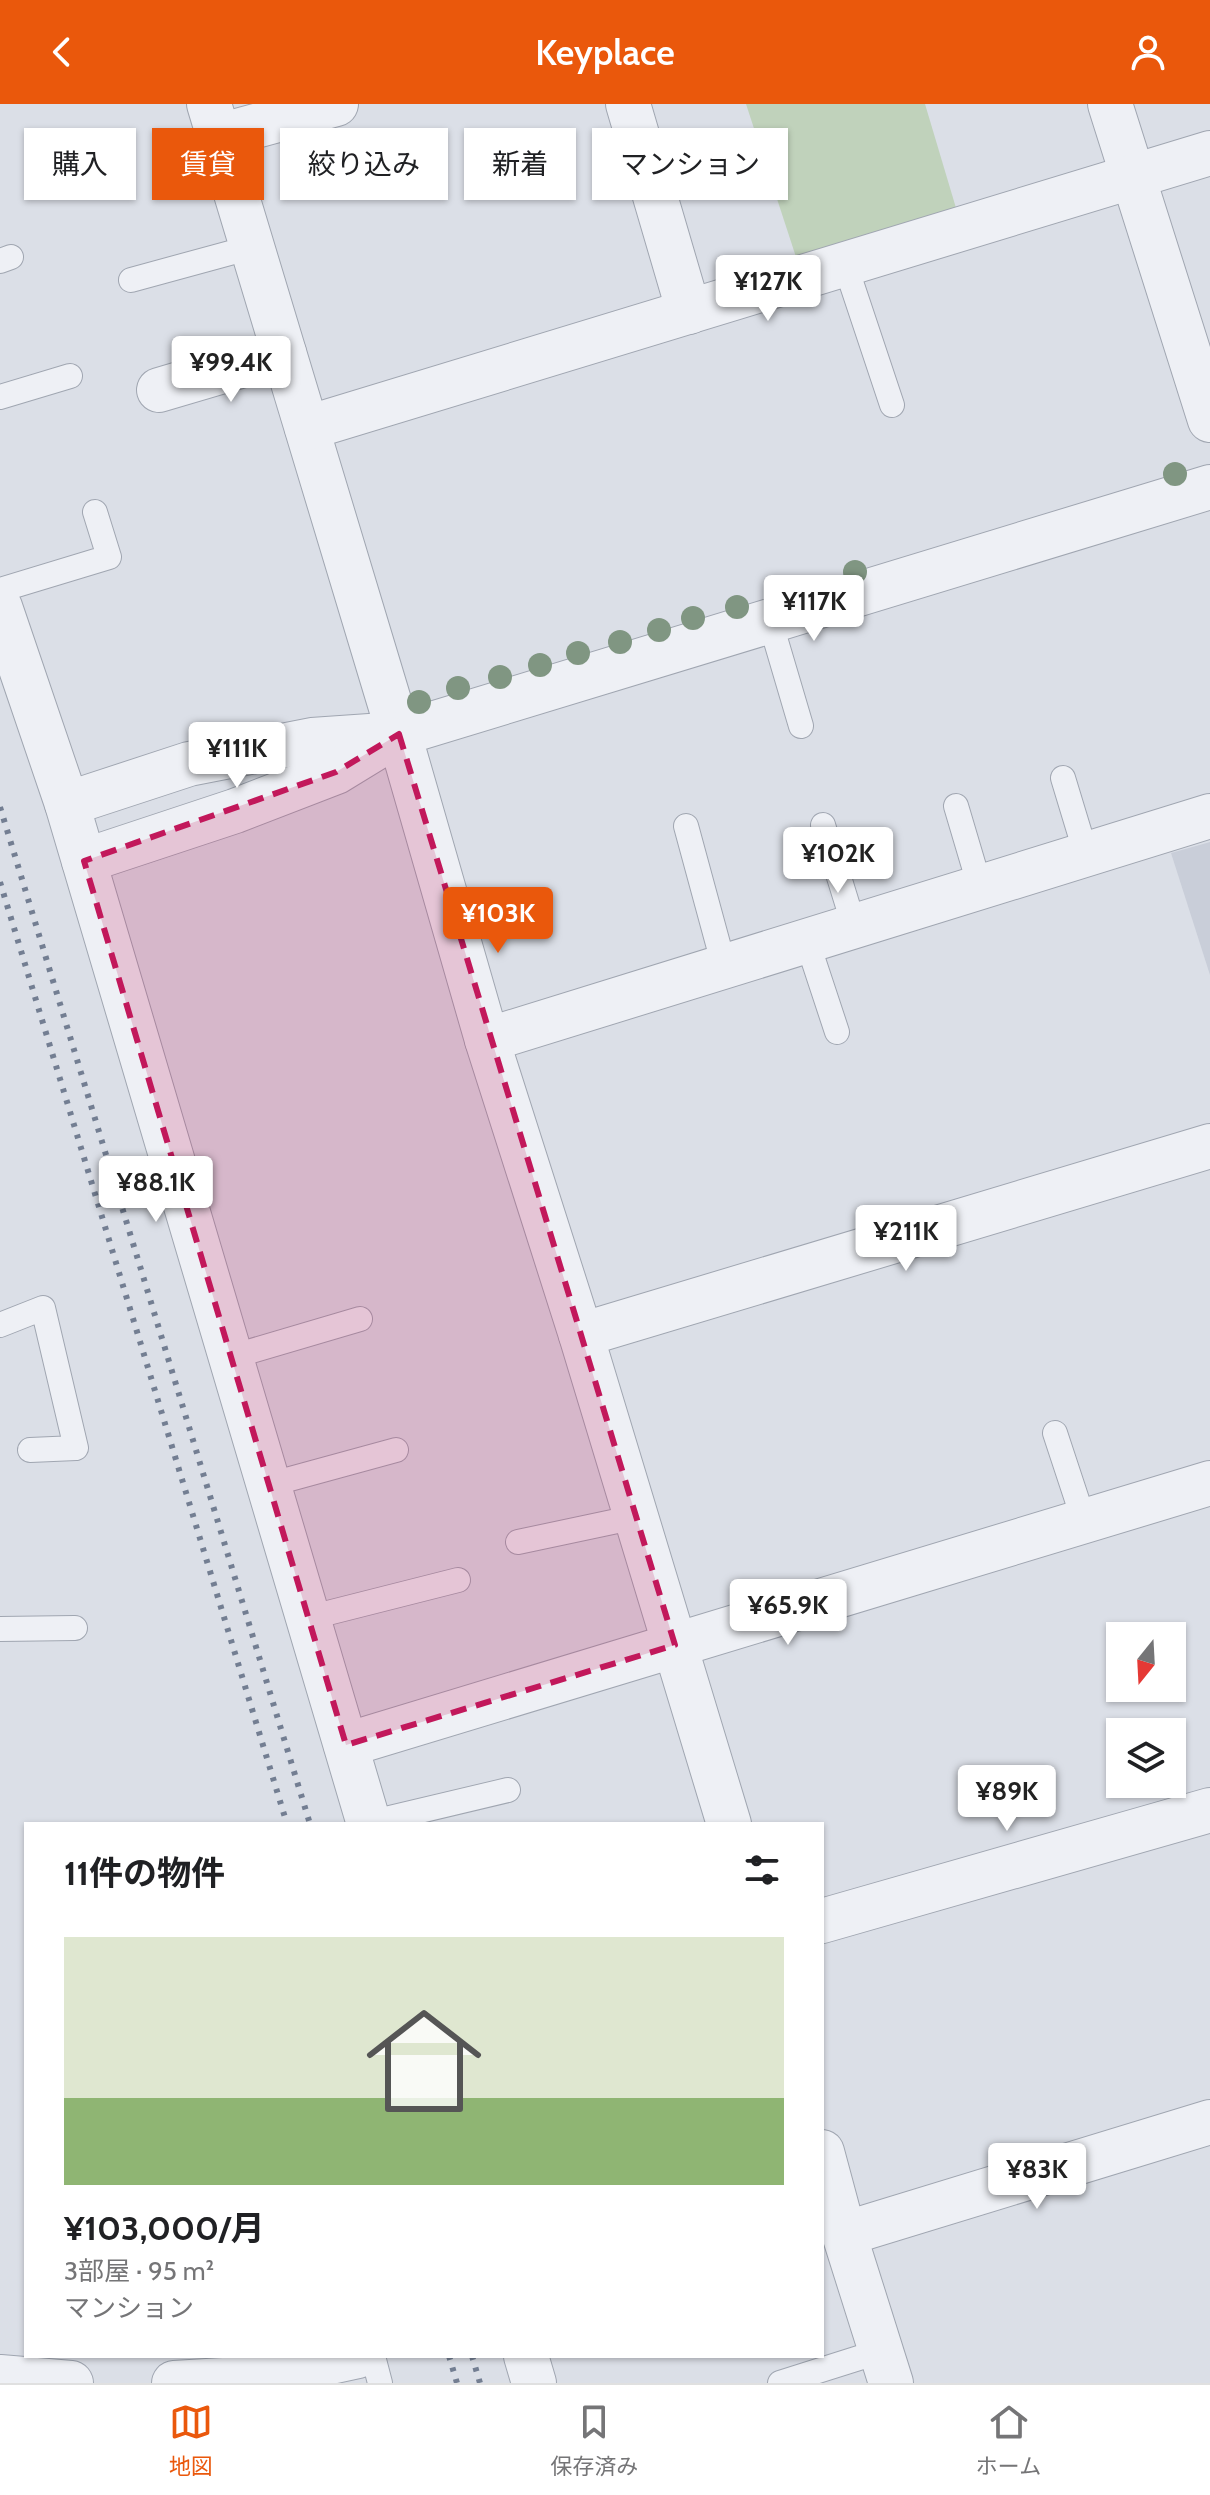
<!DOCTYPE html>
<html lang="ja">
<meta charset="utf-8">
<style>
:root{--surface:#fff;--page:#f6f6f6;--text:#202124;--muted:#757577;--line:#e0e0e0;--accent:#ea580c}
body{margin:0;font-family:Cabin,"Noto Sans JP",sans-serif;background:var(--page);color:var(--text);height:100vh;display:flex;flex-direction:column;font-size:30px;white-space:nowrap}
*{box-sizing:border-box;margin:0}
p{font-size:26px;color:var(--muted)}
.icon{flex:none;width:44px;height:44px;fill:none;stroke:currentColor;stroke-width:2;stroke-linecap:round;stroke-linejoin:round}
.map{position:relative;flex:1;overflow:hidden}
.details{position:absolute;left:24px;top:1718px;width:800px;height:536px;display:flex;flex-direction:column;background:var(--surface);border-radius:0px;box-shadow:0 2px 6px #0004}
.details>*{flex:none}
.banner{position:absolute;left:24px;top:24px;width:800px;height:72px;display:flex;gap:16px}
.needle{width:52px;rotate:198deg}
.fabs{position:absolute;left:1106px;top:1518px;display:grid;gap:16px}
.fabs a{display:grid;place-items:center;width:80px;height:80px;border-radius:0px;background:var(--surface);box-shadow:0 2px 6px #0004;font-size:40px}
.price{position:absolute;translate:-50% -68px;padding:0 18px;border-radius:8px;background:#fff;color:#222;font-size:26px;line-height:52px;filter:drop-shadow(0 2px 4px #0008)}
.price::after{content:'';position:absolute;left:50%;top:48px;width:24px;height:18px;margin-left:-12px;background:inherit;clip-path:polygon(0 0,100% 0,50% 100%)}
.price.current{background:var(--accent);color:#fff}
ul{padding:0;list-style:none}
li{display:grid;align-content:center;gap:16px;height:424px;padding:0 40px}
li+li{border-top:2px solid var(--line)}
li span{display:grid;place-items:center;height:248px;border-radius:0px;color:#555}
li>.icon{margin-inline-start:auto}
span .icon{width:144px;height:144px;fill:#fffc;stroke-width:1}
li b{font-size:34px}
h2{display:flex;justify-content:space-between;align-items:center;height:96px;padding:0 40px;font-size:34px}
.pill{padding:0 28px;border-radius:0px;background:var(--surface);box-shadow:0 2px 6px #0004;font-size:28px;line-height:72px}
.pill.current{background:var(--accent);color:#fff}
header{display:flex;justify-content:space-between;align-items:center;height:104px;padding:0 40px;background:var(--accent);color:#fff;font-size:36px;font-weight:600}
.tab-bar{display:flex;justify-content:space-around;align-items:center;height:112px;border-top:2px solid var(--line);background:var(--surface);font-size:22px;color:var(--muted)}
.tab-bar a{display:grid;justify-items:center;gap:4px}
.tab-bar .current{color:var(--accent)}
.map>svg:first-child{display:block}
</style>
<header><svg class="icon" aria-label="back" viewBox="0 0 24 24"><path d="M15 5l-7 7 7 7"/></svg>Keyplace<svg class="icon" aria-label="person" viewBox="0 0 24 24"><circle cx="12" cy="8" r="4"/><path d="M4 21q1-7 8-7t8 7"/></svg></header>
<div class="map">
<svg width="1210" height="2279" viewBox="0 0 1210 2279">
<rect width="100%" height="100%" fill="#dbdfe7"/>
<polygon fill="#c9ced9" points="1210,738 1210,871 1171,749"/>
<polygon fill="#c0d2bb" points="746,0 925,0 956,104 796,153"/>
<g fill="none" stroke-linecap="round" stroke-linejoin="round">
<defs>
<g id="service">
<polyline points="0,157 11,153"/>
<polyline points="845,160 892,301"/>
<polyline points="131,176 252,143"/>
<polyline points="0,293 70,272"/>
<polyline points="0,486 109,453 95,408"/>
<polyline points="770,517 801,622"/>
<polyline points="1063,674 1086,750"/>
<polyline points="956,702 980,783"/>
<polyline points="823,721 854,822"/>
<polyline points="686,722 724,862"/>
<polyline points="807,837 837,928"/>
<polyline points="0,1221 43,1204 76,1344 30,1346"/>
<polyline points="231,1253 360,1215"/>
<polyline points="1055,1329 1084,1417"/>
<polyline points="268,1381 396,1346"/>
<polyline points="518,1438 636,1413"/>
<polyline points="308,1514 458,1476"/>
<polyline points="0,1525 75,1524"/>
<polyline points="369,1719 508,1686"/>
<polyline points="373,2252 380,2279"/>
<polyline points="780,2279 881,2247"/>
</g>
<g id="minor">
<polyline points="209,0 399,630 487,936 581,1231 729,1720"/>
<polyline points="628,0 689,208"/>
<polyline points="1110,0 1210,316"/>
<polyline points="219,32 336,0"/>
<polyline points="159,286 284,249"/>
<polyline points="307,324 1210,49"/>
<polyline points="0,503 67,700 369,1720"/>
<polyline points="67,700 189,660 312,636 399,630 1210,383"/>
<polyline points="84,757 235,707 336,668 390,635"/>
<polyline points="487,936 1210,712"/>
<polyline points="581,1231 1210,1042"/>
<polyline points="346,1641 1210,1379"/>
<polyline points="822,1817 1210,1706"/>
<polyline points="822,2048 844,2130 891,2279"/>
<polyline points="844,2130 1210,2018"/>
<polyline points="526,2252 534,2279"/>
<polyline points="0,2273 71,2279"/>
<polyline points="174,2279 257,2274 358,2252"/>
</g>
</defs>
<use href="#service" stroke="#a0a6b1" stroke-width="26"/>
<use href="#minor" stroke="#a0a6b1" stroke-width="46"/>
<use href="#service" stroke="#eef0f5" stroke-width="24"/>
<use href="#minor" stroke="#eef0f5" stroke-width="44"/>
<g stroke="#737e92" stroke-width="6" stroke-dasharray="4 8" stroke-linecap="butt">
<polyline points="0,703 310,1720"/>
<polyline points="0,778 287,1720"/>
<polyline points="449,2252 457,2279"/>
<polyline points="472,2252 480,2279"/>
</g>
</g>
<g fill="#809682">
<circle cx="1175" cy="370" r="12"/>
<circle cx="855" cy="468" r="12"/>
<circle cx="777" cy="490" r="12"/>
<circle cx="737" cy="503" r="12"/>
<circle cx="693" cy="514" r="12"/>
<circle cx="659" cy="526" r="12"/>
<circle cx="620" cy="538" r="12"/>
<circle cx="578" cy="549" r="12"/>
<circle cx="540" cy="561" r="12"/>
<circle cx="500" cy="573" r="12"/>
<circle cx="458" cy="584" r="12"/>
<circle cx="419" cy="598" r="12"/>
</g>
<path fill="#c2185b" fill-opacity="0.2" stroke="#c2185b" stroke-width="6" stroke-dasharray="16 10" stroke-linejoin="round" d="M 399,630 L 675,1541 L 346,1641 L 84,757 L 336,668 Z"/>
</svg>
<div class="fabs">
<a><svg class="needle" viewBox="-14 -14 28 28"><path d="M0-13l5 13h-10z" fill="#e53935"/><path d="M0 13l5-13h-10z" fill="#757577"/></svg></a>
<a><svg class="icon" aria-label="layers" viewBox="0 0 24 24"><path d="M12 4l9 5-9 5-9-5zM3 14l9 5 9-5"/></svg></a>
</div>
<b class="price" style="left:768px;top:219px">¥127K</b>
<b class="price" style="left:231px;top:300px">¥99.4K</b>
<b class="price" style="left:814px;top:539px">¥117K</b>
<b class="price" style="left:237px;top:686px">¥111K</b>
<b class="price" style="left:838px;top:791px">¥102K</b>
<b class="price current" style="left:498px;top:851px">¥103K</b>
<b class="price" style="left:156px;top:1120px">¥88.1K</b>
<b class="price" style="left:906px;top:1169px">¥211K</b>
<b class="price" style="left:788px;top:1543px">¥65.9K</b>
<b class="price" style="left:1007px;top:1729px">¥89K</b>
<b class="price" style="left:1037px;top:2107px">¥83K</b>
<div class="banner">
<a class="pill">購入</a>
<a class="pill current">賃貸</a>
<a class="pill">絞り込み</a>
<a class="pill">新着</a>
<a class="pill">マンション</a>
</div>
<section class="details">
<h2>11件の物件<svg class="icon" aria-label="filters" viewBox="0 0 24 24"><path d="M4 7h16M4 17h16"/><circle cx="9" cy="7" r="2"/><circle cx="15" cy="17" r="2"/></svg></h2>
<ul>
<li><span style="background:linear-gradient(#dfe7d0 65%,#8fb573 0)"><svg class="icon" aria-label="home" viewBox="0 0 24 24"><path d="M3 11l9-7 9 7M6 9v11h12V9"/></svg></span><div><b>¥103,000/月</b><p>3部屋 · 95 m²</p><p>マンション</p></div></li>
</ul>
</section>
</div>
<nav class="tab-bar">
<a class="current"><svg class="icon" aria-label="map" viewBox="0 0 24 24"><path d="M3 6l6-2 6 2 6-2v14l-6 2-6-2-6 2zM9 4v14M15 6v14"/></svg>地図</a>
<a><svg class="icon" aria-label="saved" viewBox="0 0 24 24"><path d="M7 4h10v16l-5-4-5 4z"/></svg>保存済み</a>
<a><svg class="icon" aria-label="home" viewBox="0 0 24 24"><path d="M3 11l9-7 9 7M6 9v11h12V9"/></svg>ホーム</a>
</nav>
